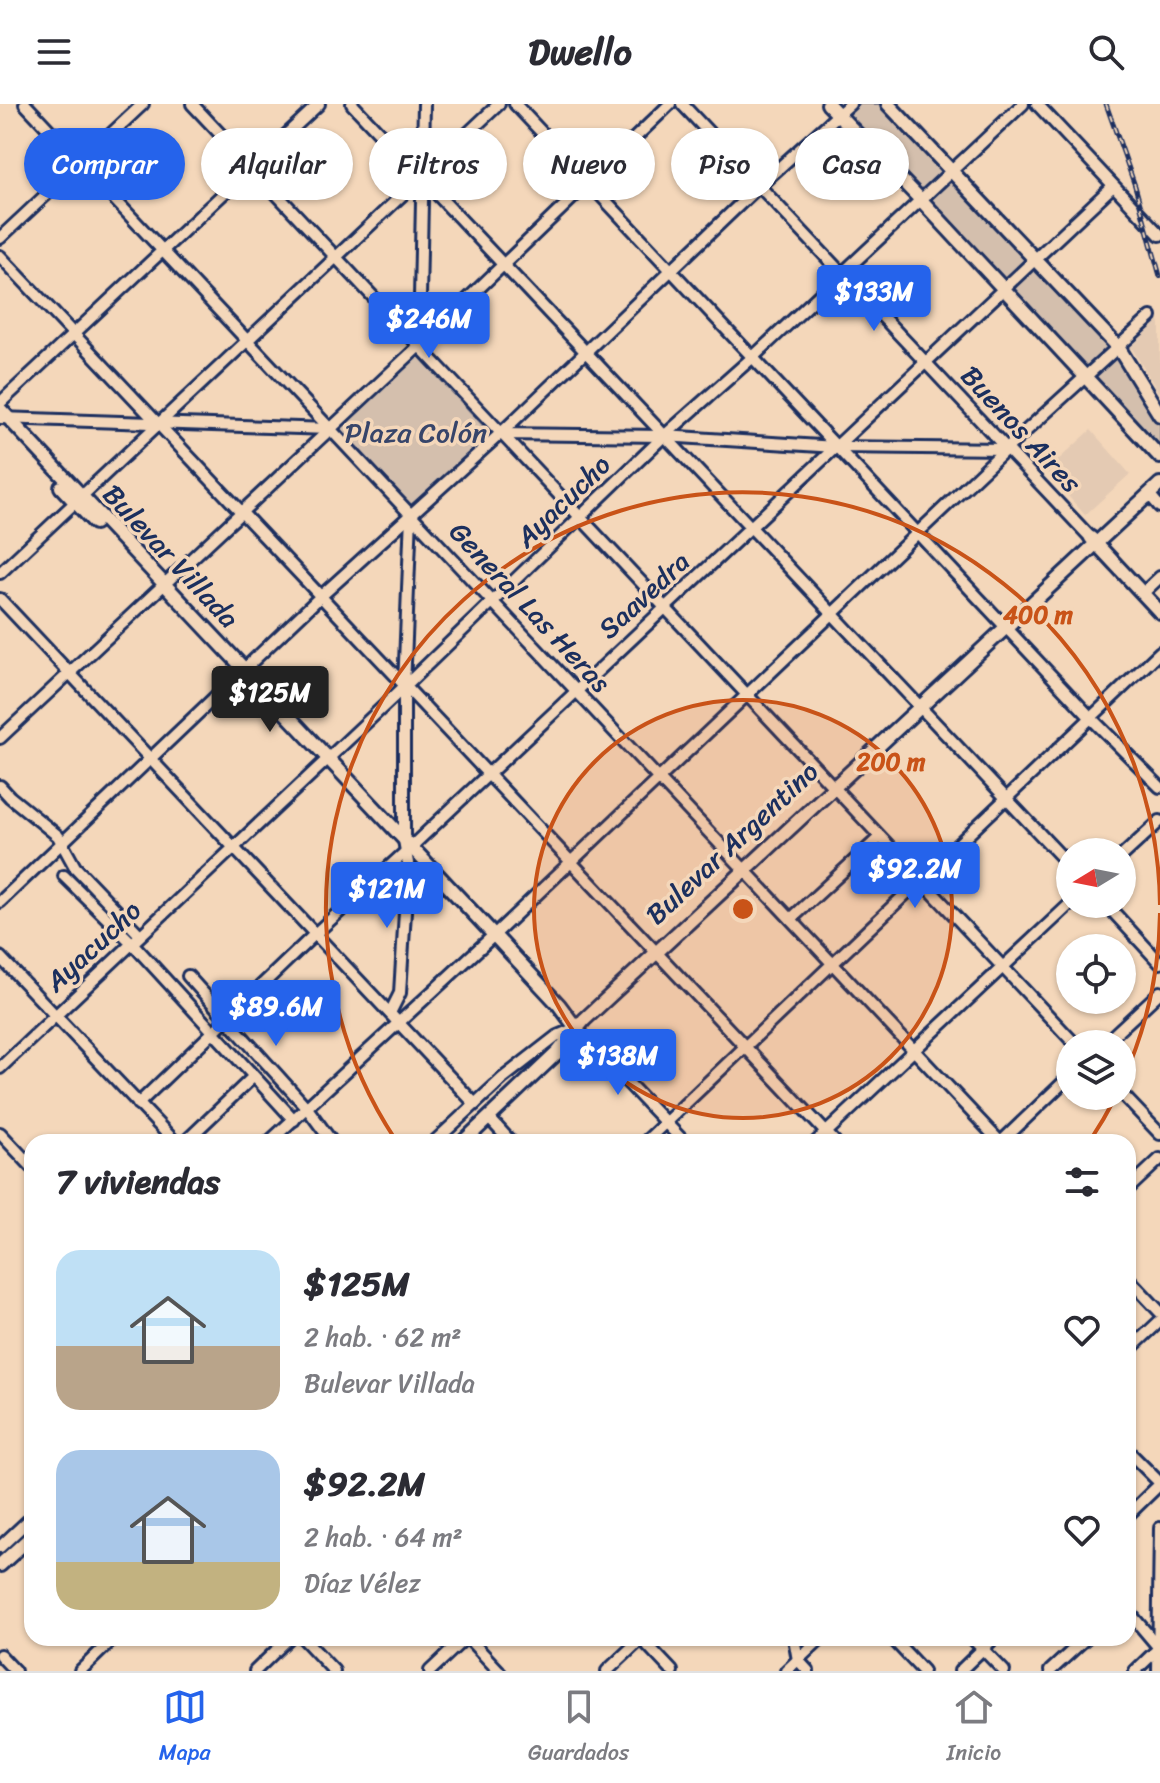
<!DOCTYPE html>
<html lang="es">
<meta charset="utf-8">
<style>
:root{--surface:#fff;--page:#f2f2f3;--text:#2b2b33;--muted:#7c7c81;--line:#e1e1e2;--accent:#2563eb}
body{margin:0;font-family:Sriracha,sans-serif;background:var(--page);color:var(--text);height:100vh;display:flex;flex-direction:column;font-size:30px;white-space:nowrap}
*{box-sizing:border-box;margin:0}
p{font-size:26px;color:var(--muted)}
.icon{flex:none;width:44px;height:44px;fill:none;stroke:currentColor;stroke-width:2;stroke-linecap:round;stroke-linejoin:round}
.map{position:relative;flex:1;overflow:hidden}
.panel{position:absolute;left:24px;top:1030px;width:1112px;height:512px;display:flex;flex-direction:column;background:var(--surface);border-radius:24px;box-shadow:0 2px 6px #0004}
.panel>*{flex:none}
.banner{position:absolute;left:24px;top:24px;width:1112px;height:72px;display:flex;gap:16px}
.needle{width:52px;rotate:260deg}
.controls{position:absolute;left:1056px;top:734px;display:grid;gap:16px}
.controls a{display:grid;place-items:center;width:80px;height:80px;border-radius:50%;background:var(--surface);box-shadow:0 2px 6px #0004;font-size:40px}
.price{position:absolute;translate:-50% -68px;padding:0 18px;border-radius:8px;background:var(--accent);color:#fff;font-size:26px;line-height:52px;filter:drop-shadow(0 2px 4px #0008)}
.price::after{content:'';position:absolute;left:50%;top:48px;width:24px;height:18px;margin-left:-12px;background:inherit;clip-path:polygon(0 0,100% 0,50% 100%)}
.price.current{background:#222;color:#fff}
ul{padding:0;list-style:none}
li{display:flex;align-items:center;gap:24px;height:200px;padding:0 32px}
li span{display:grid;place-items:center;flex:none;width:224px;height:160px;border-radius:24px;color:#555}
li>.icon{margin-inline-start:auto}
span .icon{width:96px;height:96px;fill:#fffc;stroke-width:1}
li b{font-size:34px}
h2{display:flex;justify-content:space-between;align-items:center;height:96px;padding:0 32px;font-size:34px}
.chip{padding:0 28px;border-radius:36px;background:var(--surface);box-shadow:0 2px 6px #0004;font-size:28px;line-height:72px}
.chip.current{background:var(--accent);color:#fff}
header{display:flex;justify-content:space-between;align-items:center;height:104px;padding:0 32px;background:var(--surface);font-size:36px;font-weight:700}
.tab-bar{display:flex;justify-content:space-around;align-items:center;height:112px;border-top:2px solid var(--line);background:var(--surface);font-size:22px;color:var(--muted)}
.tab-bar a{display:grid;justify-items:center;gap:4px}
.tab-bar .current{color:var(--accent)}
.map>svg:first-child{display:block}
</style>
<header><svg class="icon" aria-label="menu" viewBox="0 0 24 24"><path d="M4 6h16M4 12h16M4 18h16"/></svg>Dwello<svg class="icon" aria-label="search" viewBox="0 0 24 24"><circle cx="10" cy="10" r="6"/><path d="M15 15l6 6"/></svg></header>
<div class="map">
<svg width="1160" height="1567" viewBox="0 0 1160 1567">
<rect width="100%" height="100%" fill="#f4d7ba"/>
<filter id="ink" filterUnits="userSpaceOnUse"><feTurbulence type="fractalNoise" baseFrequency=".0125" numOctaves="2"/><feDisplacementMap in="SourceGraphic" scale="16" xChannelSelector="R" yChannelSelector="G"/><feConvolveMatrix kernelMatrix="1 2 1 2 8 2 1 2 1" color-interpolation-filters="sRGB"/></filter>
<g filter="url(#ink)">
<g fill="#e4cab3">
<polygon points="1159,216 1160,220 1160,291 1131,243"/>
<polygon points="1091,326 1130,370 1085,411 1046,367"/>
</g>
<g fill="#d4bfad" stroke="#787786" stroke-width="2">
<polygon points="856,0 882,0 946,67 921,91 845,11"/>
<polygon points="953,74 1029,155 1004,179 927,98"/>
<polygon points="1036,163 1112,243 1087,267 1010,187"/>
<polygon points="418,251 492,331 411,405 340,325"/>
<polygon points="1116,251 1160,321 1160,346 1093,274"/>
</g>
<g fill="none" stroke-linecap="round" stroke-linejoin="round">
<defs>
<g id="minor">
<polyline points="25,0 1000,1038"/>
<polyline points="192,0 1075,940"/>
<polyline points="352,0 1070,762"/>
<polyline points="515,0 1091,614 1160,683"/>
<polyline points="682,0 1091,434"/>
<polyline points="1037,0 1160,131"/>
<polyline points="0,134 143,0"/>
<polyline points="0,152 835,1038"/>
<polyline points="419,242 424,0"/>
<polyline points="0,299 319,0"/>
<polyline points="0,314 330,325"/>
<polyline points="500,330 664,332 836,343 1006,345"/>
<polyline points="1149,390 1160,403"/>
<polyline points="0,469 499,0"/>
<polyline points="1143,489 1160,473"/>
<polyline points="0,495 475,1000"/>
<polyline points="0,634 419,242 670,0"/>
<polyline points="0,682 10,693 58,732 75,763 140,831"/>
<polyline points="1122,752 1160,717"/>
<polyline points="64,772 132,839 294,1016"/>
<polyline points="0,798 320,493 500,330 759,82 850,0"/>
<polyline points="1106,800 1160,859"/>
<polyline points="791,815 880,733"/>
<polyline points="0,853 175,1038"/>
<polyline points="188,872 307,1004 332,1038"/>
<polyline points="390,909 400,889 408,759 404,736 404,583 411,411"/>
<polyline points="1104,940 1160,888"/>
<polyline points="0,964 404,583 664,332 753,253 1023,0"/>
<polyline points="1122,990 1160,1030"/>
<polyline points="138,1000 316,829 411,743 1113,82"/>
<polyline points="489,1014 511,1038"/>
<polyline points="0,1029 32,1063"/>
<polyline points="185,1038 253,973"/>
<polyline points="269,1038 494,831 1006,345 1151,213"/>
<polyline points="434,1038 503,974 557,932 576,924 684,1038"/>
<polyline points="645,1038 1160,548"/>
<polyline points="816,1038 1070,800"/>
<polyline points="1001,1038 1070,972"/>
<polyline points="1128,1085 1160,1055"/>
<polyline points="1128,1174 1160,1208"/>
<polyline points="1128,1247 1160,1217"/>
<polyline points="1128,1347 1160,1379"/>
<polyline points="1128,1411 1160,1380"/>
<polyline points="0,1443 32,1413"/>
<polyline points="1128,1507 1160,1545"/>
<polyline points="303,1534 334,1567"/>
<polyline points="468,1534 499,1567"/>
<polyline points="641,1534 672,1567"/>
<polyline points="794,1534 798,1556 808,1567"/>
<polyline points="892,1534 923,1567"/>
<polyline points="972,1534 1004,1567"/>
<polyline points="0,1551 15,1567"/>
<polyline points="80,1567 114,1534"/>
<polyline points="255,1567 289,1534"/>
<polyline points="430,1567 465,1534"/>
<polyline points="607,1567 642,1534"/>
<polyline points="786,1567 821,1534"/>
<polyline points="960,1567 994,1534"/>
<polyline points="1050,1567 1086,1534"/>
<polyline points="1135,1567 1160,1543"/>
<polyline points="1158,1567 1160,1424"/>
</g>
<g id="major">
<polyline points="828,0 921,96 1160,353"/>
<polyline points="888,0 1118,243 1160,311"/>
<polyline points="0,305 494,831 559,901 576,924"/>
<polyline points="61,383 95,419"/>
<polyline points="1091,434 1160,508"/>
<polyline points="463,1038 558,948 584,916 1160,380"/>
<polyline points="0,1461 32,1432"/>
</g>
</defs>
<use href="#minor" stroke="#1b2f5e" stroke-width="16"/>
<use href="#major" stroke="#1b2f5e" stroke-width="18"/>
<use href="#minor" stroke="#f4d7ba" stroke-width="10"/>
<use href="#major" stroke="#f4d7ba" stroke-width="12"/>
<defs>
<polyline id="rail" points="1106,0 1135,82 1160,172"/>
</defs>
<use href="#rail" stroke="#1b2f5e" stroke-width="5"/>
<use href="#rail" stroke="#f4d7ba" stroke-width="2" stroke-dasharray="6" stroke-linecap="butt"/>
</g>
</g>
<circle cx="743" cy="805" r="209" fill="#c95318" fill-opacity=".12"/>
<g fill="none" stroke="#c95318" stroke-width="4">
<circle cx="743" cy="805" r="209"/>
<path d="M1160 809A417 417 0 0 1 1122 978M1115 994A417 417 0 0 1 1091 1035M395 1035A417 417 0 1 1 1160 801"/>
</g>
<g text-anchor="middle" dominant-baseline="central" stroke-width="7" stroke-linejoin="round" paint-order="stroke">
<g font-size="28" fill="#1b2f5e" stroke="#f4d7ba">
<text transform="translate(1021 325) rotate(47)">Buenos Aires</text>
<text transform="translate(563 397) rotate(-44)">Ayacucho</text>
<text transform="translate(171 452) rotate(47)">Bulevar Villada</text>
<text transform="translate(644 491) rotate(-43)">Saavedra</text>
<text transform="translate(530 503) rotate(47)">General Las Heras</text>
<text transform="translate(732 739) rotate(-43)">Bulevar Argentino</text>
<text transform="translate(93 842) rotate(-43)">Ayacucho</text>
</g>
<g font-size="28" fill="#37456a" stroke="#f4d7ba">
<text x="416" y="328">Plaza Colón</text>
</g>
</g>
<circle cx="743" cy="805" r="12" fill="#c95318" stroke="#f4d7ba" stroke-width="4"/>
<g font-size="24" text-anchor="middle" font-weight="bold" fill="#c95318" stroke="#f4d7ba" stroke-width="7" stroke-linejoin="round" paint-order="stroke">
<text x="1038" y="519">400 m</text>
<text x="891" y="666">200 m</text>
</g>
</svg>
<div class="controls">
<a><svg class="needle" viewBox="-14 -14 28 28"><path d="M0-13l5 13h-10z" fill="#e53935"/><path d="M0 13l5-13h-10z" fill="#7c7c81"/></svg></a>
<a><svg class="icon" aria-label="locate" viewBox="0 0 24 24"><circle cx="12" cy="12" r="6"/><path d="M12 2v4M12 18v4M2 12h4M18 12h4"/></svg></a>
<a><svg class="icon" aria-label="layers" viewBox="0 0 24 24"><path d="M12 4l9 5-9 5-9-5zM3 14l9 5 9-5"/></svg></a>
</div>
<b class="price" style="left:874px;top:229px">$133M</b>
<b class="price" style="left:429px;top:256px">$246M</b>
<b class="price current" style="left:270px;top:630px">$125M</b>
<b class="price" style="left:915px;top:806px">$92.2M</b>
<b class="price" style="left:387px;top:826px">$121M</b>
<b class="price" style="left:276px;top:944px">$89.6M</b>
<b class="price" style="left:618px;top:993px">$138M</b>
<div class="banner">
<a class="chip current">Comprar</a>
<a class="chip">Alquilar</a>
<a class="chip">Filtros</a>
<a class="chip">Nuevo</a>
<a class="chip">Piso</a>
<a class="chip">Casa</a>
</div>
<section class="panel">
<h2>7 viviendas<svg class="icon" aria-label="filters" viewBox="0 0 24 24"><path d="M4 7h16M4 17h16"/><circle cx="9" cy="7" r="2"/><circle cx="15" cy="17" r="2"/></svg></h2>
<ul>
<li><span style="background:linear-gradient(#bfe0f5 60%,#b9a48a 0)"><svg class="icon" aria-label="home" viewBox="0 0 24 24"><path d="M3 11l9-7 9 7M6 9v11h12V9"/></svg></span><div><b>$125M</b><p>2 hab. · 62 m²</p><p>Bulevar Villada</p></div><svg class="icon" aria-label="heart" viewBox="0 0 24 24"><path d="M12 20l-8-8c-3-5 5-10 8-4 3-6 11-1 8 4z"/></svg></li>
<li><span style="background:linear-gradient(#a9c7e8 70%,#c2b280 0)"><svg class="icon" aria-label="home" viewBox="0 0 24 24"><path d="M3 11l9-7 9 7M6 9v11h12V9"/></svg></span><div><b>$92.2M</b><p>2 hab. · 64 m²</p><p>Díaz Vélez</p></div><svg class="icon" aria-label="heart" viewBox="0 0 24 24"><path d="M12 20l-8-8c-3-5 5-10 8-4 3-6 11-1 8 4z"/></svg></li>
</ul>
</section>
</div>
<nav class="tab-bar">
<a class="current"><svg class="icon" aria-label="map" viewBox="0 0 24 24"><path d="M3 6l6-2 6 2 6-2v14l-6 2-6-2-6 2zM9 4v14M15 6v14"/></svg>Mapa</a>
<a><svg class="icon" aria-label="saved" viewBox="0 0 24 24"><path d="M7 4h10v16l-5-4-5 4z"/></svg>Guardados</a>
<a><svg class="icon" aria-label="home" viewBox="0 0 24 24"><path d="M3 11l9-7 9 7M6 9v11h12V9"/></svg>Inicio</a>
</nav>
